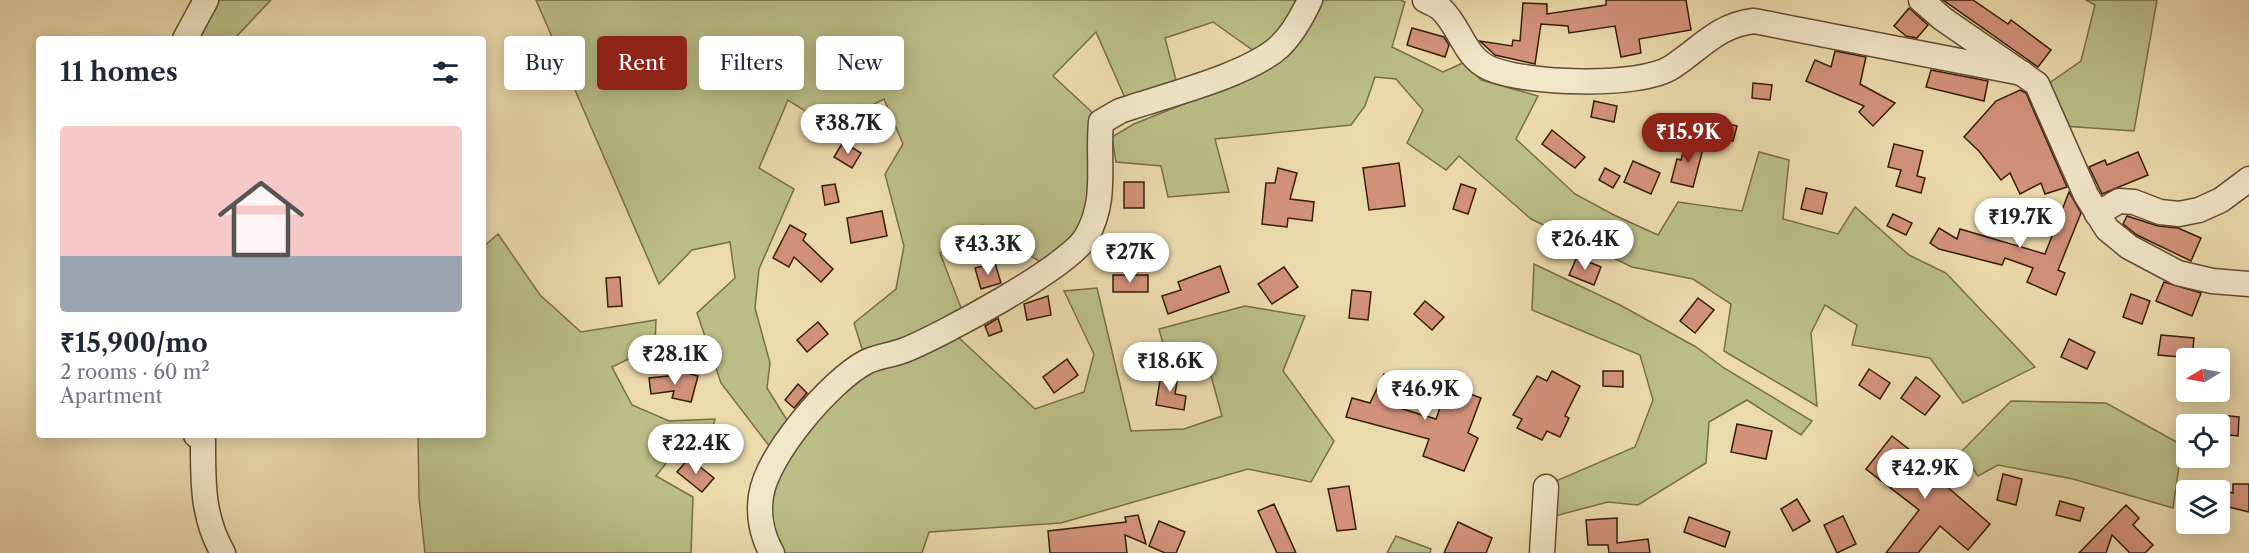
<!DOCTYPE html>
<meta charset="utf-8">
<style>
:root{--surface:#fff;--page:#f6f6f7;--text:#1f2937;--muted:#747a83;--accent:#8f2418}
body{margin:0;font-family:"Libre Caslon Text",serif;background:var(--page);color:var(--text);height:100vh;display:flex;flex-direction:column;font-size:22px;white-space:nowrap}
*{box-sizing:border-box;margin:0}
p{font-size:20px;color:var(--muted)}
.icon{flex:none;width:33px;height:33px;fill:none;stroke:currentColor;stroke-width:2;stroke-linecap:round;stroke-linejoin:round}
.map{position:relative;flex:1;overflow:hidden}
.details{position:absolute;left:36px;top:36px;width:450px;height:402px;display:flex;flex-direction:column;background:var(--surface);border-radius:6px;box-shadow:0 3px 15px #0003}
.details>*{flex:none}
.hud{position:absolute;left:504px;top:36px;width:570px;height:54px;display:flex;gap:12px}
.needle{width:39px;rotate:260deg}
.fabs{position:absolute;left:2176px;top:348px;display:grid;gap:12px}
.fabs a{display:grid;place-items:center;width:54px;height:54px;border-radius:6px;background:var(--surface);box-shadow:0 3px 15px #0003;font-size:30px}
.price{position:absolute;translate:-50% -51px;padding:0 14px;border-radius:21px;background:#fff;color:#222;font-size:20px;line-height:39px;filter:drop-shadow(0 2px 3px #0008)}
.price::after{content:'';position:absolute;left:50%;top:36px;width:18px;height:14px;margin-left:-9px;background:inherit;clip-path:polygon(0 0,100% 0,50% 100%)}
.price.on{background:var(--accent);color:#fff}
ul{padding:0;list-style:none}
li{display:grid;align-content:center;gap:12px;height:318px;padding:0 24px}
li span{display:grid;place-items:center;height:186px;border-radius:6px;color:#555}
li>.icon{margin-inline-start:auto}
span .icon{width:108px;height:108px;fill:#fffc;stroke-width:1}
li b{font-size:26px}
h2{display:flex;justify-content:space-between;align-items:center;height:72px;padding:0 24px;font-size:26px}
.chip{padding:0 21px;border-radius:6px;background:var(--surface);box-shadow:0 3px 15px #0003;font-size:21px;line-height:54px}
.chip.on{background:var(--accent);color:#fff}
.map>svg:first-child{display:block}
</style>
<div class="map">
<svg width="2249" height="553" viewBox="0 0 2249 553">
<rect width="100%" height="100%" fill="#ebdaac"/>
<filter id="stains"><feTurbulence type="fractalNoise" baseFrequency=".00333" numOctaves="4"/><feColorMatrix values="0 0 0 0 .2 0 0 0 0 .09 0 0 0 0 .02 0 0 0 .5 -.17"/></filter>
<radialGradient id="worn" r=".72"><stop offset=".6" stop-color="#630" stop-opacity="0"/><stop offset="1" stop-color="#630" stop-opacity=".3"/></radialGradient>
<g fill="#bbbe87" stroke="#786e49" stroke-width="1.5">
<polygon points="212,0 271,0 234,39 191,39"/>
<polygon points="536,0 1298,0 1273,41 1254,51 1213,22 1165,38 1177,84 1126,100 1096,32 1053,76 1095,115 1094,176 1082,233 1042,263 982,225 940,253 963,313 864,355 854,323 896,289 904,246 885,174 903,144 884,99 830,127 788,100 759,168 794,189 759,269 755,308 770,363 767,388 790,425 770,447 721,383 697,313 735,278 730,242 692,250 659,284"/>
<polygon points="1322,0 1401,0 1405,2 1392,47 1443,72 1465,62 1481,80 1538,96 1516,139 1575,194 1614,215 1658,235 1678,202 1742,211 1759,152 1789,160 1783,219 1838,234 1855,207 1909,255 1946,273 2035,367 1963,403 1930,358 1852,345 1857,325 1825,305 1811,333 1817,406 1724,351 1731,304 1693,279 1632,267 1531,219 1459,156 1446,170 1407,143 1423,110 1396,79 1375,77 1365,106 1351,125 1215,139 1229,192 1168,197 1161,166 1116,162 1112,137 1134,124 1241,81"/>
<polygon points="2086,0 2157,0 2134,131 2063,126 2045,86 2081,61 2095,5"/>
<polygon points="498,234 540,295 581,332 656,320 655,346 612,367 632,405 669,421 715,419 708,447 678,448 656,476 693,497 691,553 425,553 419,498 418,435 483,435 483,247"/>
<polygon points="1534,264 1620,305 1696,347 1724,368 1812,421 1801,435 1747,400 1709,422 1706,463 1638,505 1608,502 1551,517 1556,481 1635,447 1653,400 1640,355 1532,310"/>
<polygon points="1097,288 1131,431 1184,429 1222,416 1205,354 1167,358 1159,329 1245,306 1305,316 1283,371 1334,441 1311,482 1248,469 1061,523 929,532 922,553 779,553 775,548 768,484 827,401 871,365 956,335 1035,409 1084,392 1094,354 1064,291"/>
<polygon points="2011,401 2106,403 2182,445 2173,508 2073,479 1998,465 1978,476 1961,452"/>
<polygon points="1396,536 1431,549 1430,553 1387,553"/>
</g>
<g fill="#d2927a" stroke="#361e0b" stroke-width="1.5">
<polygon points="1606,0 1686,0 1691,30 1639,39 1641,53 1621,57 1615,26 1569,33 1568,26 1541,24 1535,64 1495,55 1480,41 1512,46 1513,40 1520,41 1523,3 1547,4 1547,14 1606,5"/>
<polygon points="1943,0 1973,0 2008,24 2011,20 2051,50 2038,67"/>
<polygon points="1909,8 1928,25 1917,38 1906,36 1894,26"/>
<polygon points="1412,28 1444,37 1449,45 1445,57 1407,45"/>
<polygon points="1835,51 1866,57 1860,84 1895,103 1873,126 1859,112 1864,106 1806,81 1815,60 1831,67"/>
<polygon points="1931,70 1988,81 1984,101 1926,87"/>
<polygon points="1753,83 1772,85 1770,100 1752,98"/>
<polygon points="2020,90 2026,93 2067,187 2045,194 2041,183 2020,194 2010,173 2001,180 1979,151 1964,137 1996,101"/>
<polygon points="1594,101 1617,106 1614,122 1591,117"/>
<polygon points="1707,118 1737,126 1733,141 1703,134"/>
<polygon points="1552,130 1585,157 1575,168 1542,144"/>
<polygon points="1686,140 1704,145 1693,187 1671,182 1677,159 1681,160"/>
<polygon points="843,142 861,153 852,168 834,157"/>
<polygon points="1894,144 1923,151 1917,176 1925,178 1921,193 1896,186 1901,170 1888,167"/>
<polygon points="2138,152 2148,175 2102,194 2089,167 2105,160 2107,165"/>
<polygon points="1633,161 1660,173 1651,194 1624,182"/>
<polygon points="1399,163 1405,206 1369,210 1363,168"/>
<polygon points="1278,168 1297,173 1290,199 1314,202 1312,221 1288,218 1287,227 1262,224 1266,183 1275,183"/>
<polygon points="1605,168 1620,176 1613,188 1599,180"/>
<rect x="1124" y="182" width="20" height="26"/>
<polygon points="835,184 839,202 825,205 822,186"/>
<polygon points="1461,184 1476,189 1468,214 1453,209"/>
<polygon points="1806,188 1827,193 1822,214 1801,209"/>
<polygon points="2069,192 2081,213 2058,270 2065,273 2056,295 2027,282 2033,268 2005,258 2002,265 1939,249 1930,243 1939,228 1957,239 1960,229 2045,254"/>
<polygon points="882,211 887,236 851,243 847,218"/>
<polygon points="1893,214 1912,223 1906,235 1887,226"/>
<polygon points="2127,216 2158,226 2178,228 2201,238 2191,261 2137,235 2123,224"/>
<polygon points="790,225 806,234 803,240 833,269 821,282 794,257 789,267 773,258"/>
<polygon points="1577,257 1601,267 1594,285 1569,275"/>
<polygon points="995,263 1001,283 981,289 975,268"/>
<polygon points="1220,266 1229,292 1168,314 1162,296 1181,290 1178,282"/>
<polygon points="1284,267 1298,287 1272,304 1258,284"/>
<rect x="1113" y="275" width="35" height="17"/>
<polygon points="620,277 622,306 608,307 606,278"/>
<polygon points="2164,282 2201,293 2192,316 2156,301"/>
<polygon points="1352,290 1371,292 1368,320 1349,318"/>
<polygon points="2131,294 2150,301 2142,324 2123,317"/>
<polygon points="1048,296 1051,315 1027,320 1024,304"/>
<polygon points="1698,298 1714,310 1695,333 1680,321"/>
<polygon points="1425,301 1444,317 1432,330 1414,314"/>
<polygon points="998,318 1002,331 989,336 985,326"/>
<polygon points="818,322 828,334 807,352 797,340"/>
<polygon points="2161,335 2194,338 2192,358 2158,355"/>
<polygon points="2069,339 2095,352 2087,369 2061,357"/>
<polygon points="1067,359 1078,375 1054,393 1043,377"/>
<polygon points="1869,369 1890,383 1880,399 1859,385"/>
<polygon points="679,371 698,376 691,402 672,398 674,391 651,394 649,378 678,375"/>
<polygon points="1552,371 1580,386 1565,416 1569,418 1560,437 1547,431 1542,440 1517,428 1522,419 1513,415 1537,376 1547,381"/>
<polygon points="1603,371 1623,371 1623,387 1603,386"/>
<polygon points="1161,374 1178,376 1175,394 1186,396 1184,410 1156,405"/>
<polygon points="1384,374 1407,384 1396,407 1436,419 1448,386 1481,398 1468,433 1478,438 1464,471 1423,456 1429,439 1346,417 1352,398 1370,403"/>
<polygon points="1916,377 1940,396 1925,415 1901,398"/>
<polygon points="798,384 807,393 794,408 785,400"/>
<polygon points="2220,415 2239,417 2238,436 2220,434"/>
<polygon points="1737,424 1772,431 1766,459 1731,452"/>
<polygon points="1892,436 1932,467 1929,471 1990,524 1968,550 1940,526 1918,553 1886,553 1919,510 1866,469"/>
<polygon points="689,458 714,478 702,492 677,472"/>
<polygon points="2003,474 2022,479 2016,505 1997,500"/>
<polygon points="2233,484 2249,484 2249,512 2220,505 2220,490 2233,493"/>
<polygon points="1349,486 1356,529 1337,531 1328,489"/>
<polygon points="1797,499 1810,521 1793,531 1781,509"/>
<polygon points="2060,501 2084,508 2080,521 2056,515"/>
<polygon points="1274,504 1296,553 1277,553 1258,511"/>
<polygon points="2126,505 2139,518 2133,525 2153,545 2145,553 2130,553 2112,535 2106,553 2079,553"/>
<polygon points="1138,515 1146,544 1125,535 1127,553 1050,553 1048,531 1126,522 1125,517"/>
<polygon points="1843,516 1856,544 1837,553 1824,525"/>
<polygon points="1689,517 1730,532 1725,547 1684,532"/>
<polygon points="1617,518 1617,543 1648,539 1650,553 1609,553 1608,545 1588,545 1586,520"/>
<polygon points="1159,521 1185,532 1176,553 1165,553 1149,546"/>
<polygon points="1458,522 1492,538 1486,553 1444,553"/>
</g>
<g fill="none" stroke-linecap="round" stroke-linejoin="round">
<defs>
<g id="minor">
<path d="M 1425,0 C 1430,3 1437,5 1441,9 C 1460,26 1464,57 1489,68 C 1524,84 1640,88 1672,67 C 1701,48 1718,25 1754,21 L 2022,73"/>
<polyline points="1921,0 1943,19 2037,84 2086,195 2107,229 2129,247 2178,273 2212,281 2249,284"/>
<polyline points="185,39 206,0"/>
<polyline points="2097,214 2119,201 2134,202 2160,212 2179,214 2199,210 2221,200 2249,179"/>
<path d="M 196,435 L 203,440 C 203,481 202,517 223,553"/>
<path d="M 772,553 C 762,536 758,515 761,496 C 767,455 830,381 866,362 C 878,356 893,355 905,350 C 940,336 1069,267 1086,237 C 1108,201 1097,162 1101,122 L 1120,111 C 1163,96 1247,76 1279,47 C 1293,34 1302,17 1310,0"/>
<polyline points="1542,553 1546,487"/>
</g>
</defs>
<use href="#minor" stroke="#634d33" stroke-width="27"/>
<use href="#minor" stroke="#f2e7c9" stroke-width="24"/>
</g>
<rect width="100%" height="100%" filter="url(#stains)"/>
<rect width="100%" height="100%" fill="url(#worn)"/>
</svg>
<div class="fabs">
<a><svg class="needle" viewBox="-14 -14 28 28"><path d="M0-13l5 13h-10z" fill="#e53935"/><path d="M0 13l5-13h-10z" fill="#747a83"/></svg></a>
<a><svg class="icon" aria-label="locate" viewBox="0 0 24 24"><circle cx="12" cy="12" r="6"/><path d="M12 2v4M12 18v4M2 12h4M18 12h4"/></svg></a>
<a><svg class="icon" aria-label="layers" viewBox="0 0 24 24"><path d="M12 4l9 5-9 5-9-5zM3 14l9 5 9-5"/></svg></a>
</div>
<b class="price" style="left:848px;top:155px">₹38.7K</b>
<b class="price on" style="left:1688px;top:164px">₹15.9K</b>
<b class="price" style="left:2020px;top:249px">₹19.7K</b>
<b class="price" style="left:1585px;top:271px">₹26.4K</b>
<b class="price" style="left:988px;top:276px">₹43.3K</b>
<b class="price" style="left:1130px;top:284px">₹27K</b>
<b class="price" style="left:675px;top:386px">₹28.1K</b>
<b class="price" style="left:1170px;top:393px">₹18.6K</b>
<b class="price" style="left:1425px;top:421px">₹46.9K</b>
<b class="price" style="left:696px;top:475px">₹22.4K</b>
<b class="price" style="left:1925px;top:500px">₹42.9K</b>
<div class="hud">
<a class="chip">Buy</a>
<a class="chip on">Rent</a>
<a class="chip">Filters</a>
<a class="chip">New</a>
</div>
<section class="details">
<h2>11 homes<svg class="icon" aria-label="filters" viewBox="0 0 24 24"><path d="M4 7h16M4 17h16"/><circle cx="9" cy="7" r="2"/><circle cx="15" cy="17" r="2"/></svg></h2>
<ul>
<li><span style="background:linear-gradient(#f6c9c9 70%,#9aa5b1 0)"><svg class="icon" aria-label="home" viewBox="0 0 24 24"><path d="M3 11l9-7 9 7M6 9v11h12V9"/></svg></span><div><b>₹15,900/mo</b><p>2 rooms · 60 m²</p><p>Apartment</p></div></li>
</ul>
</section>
</div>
